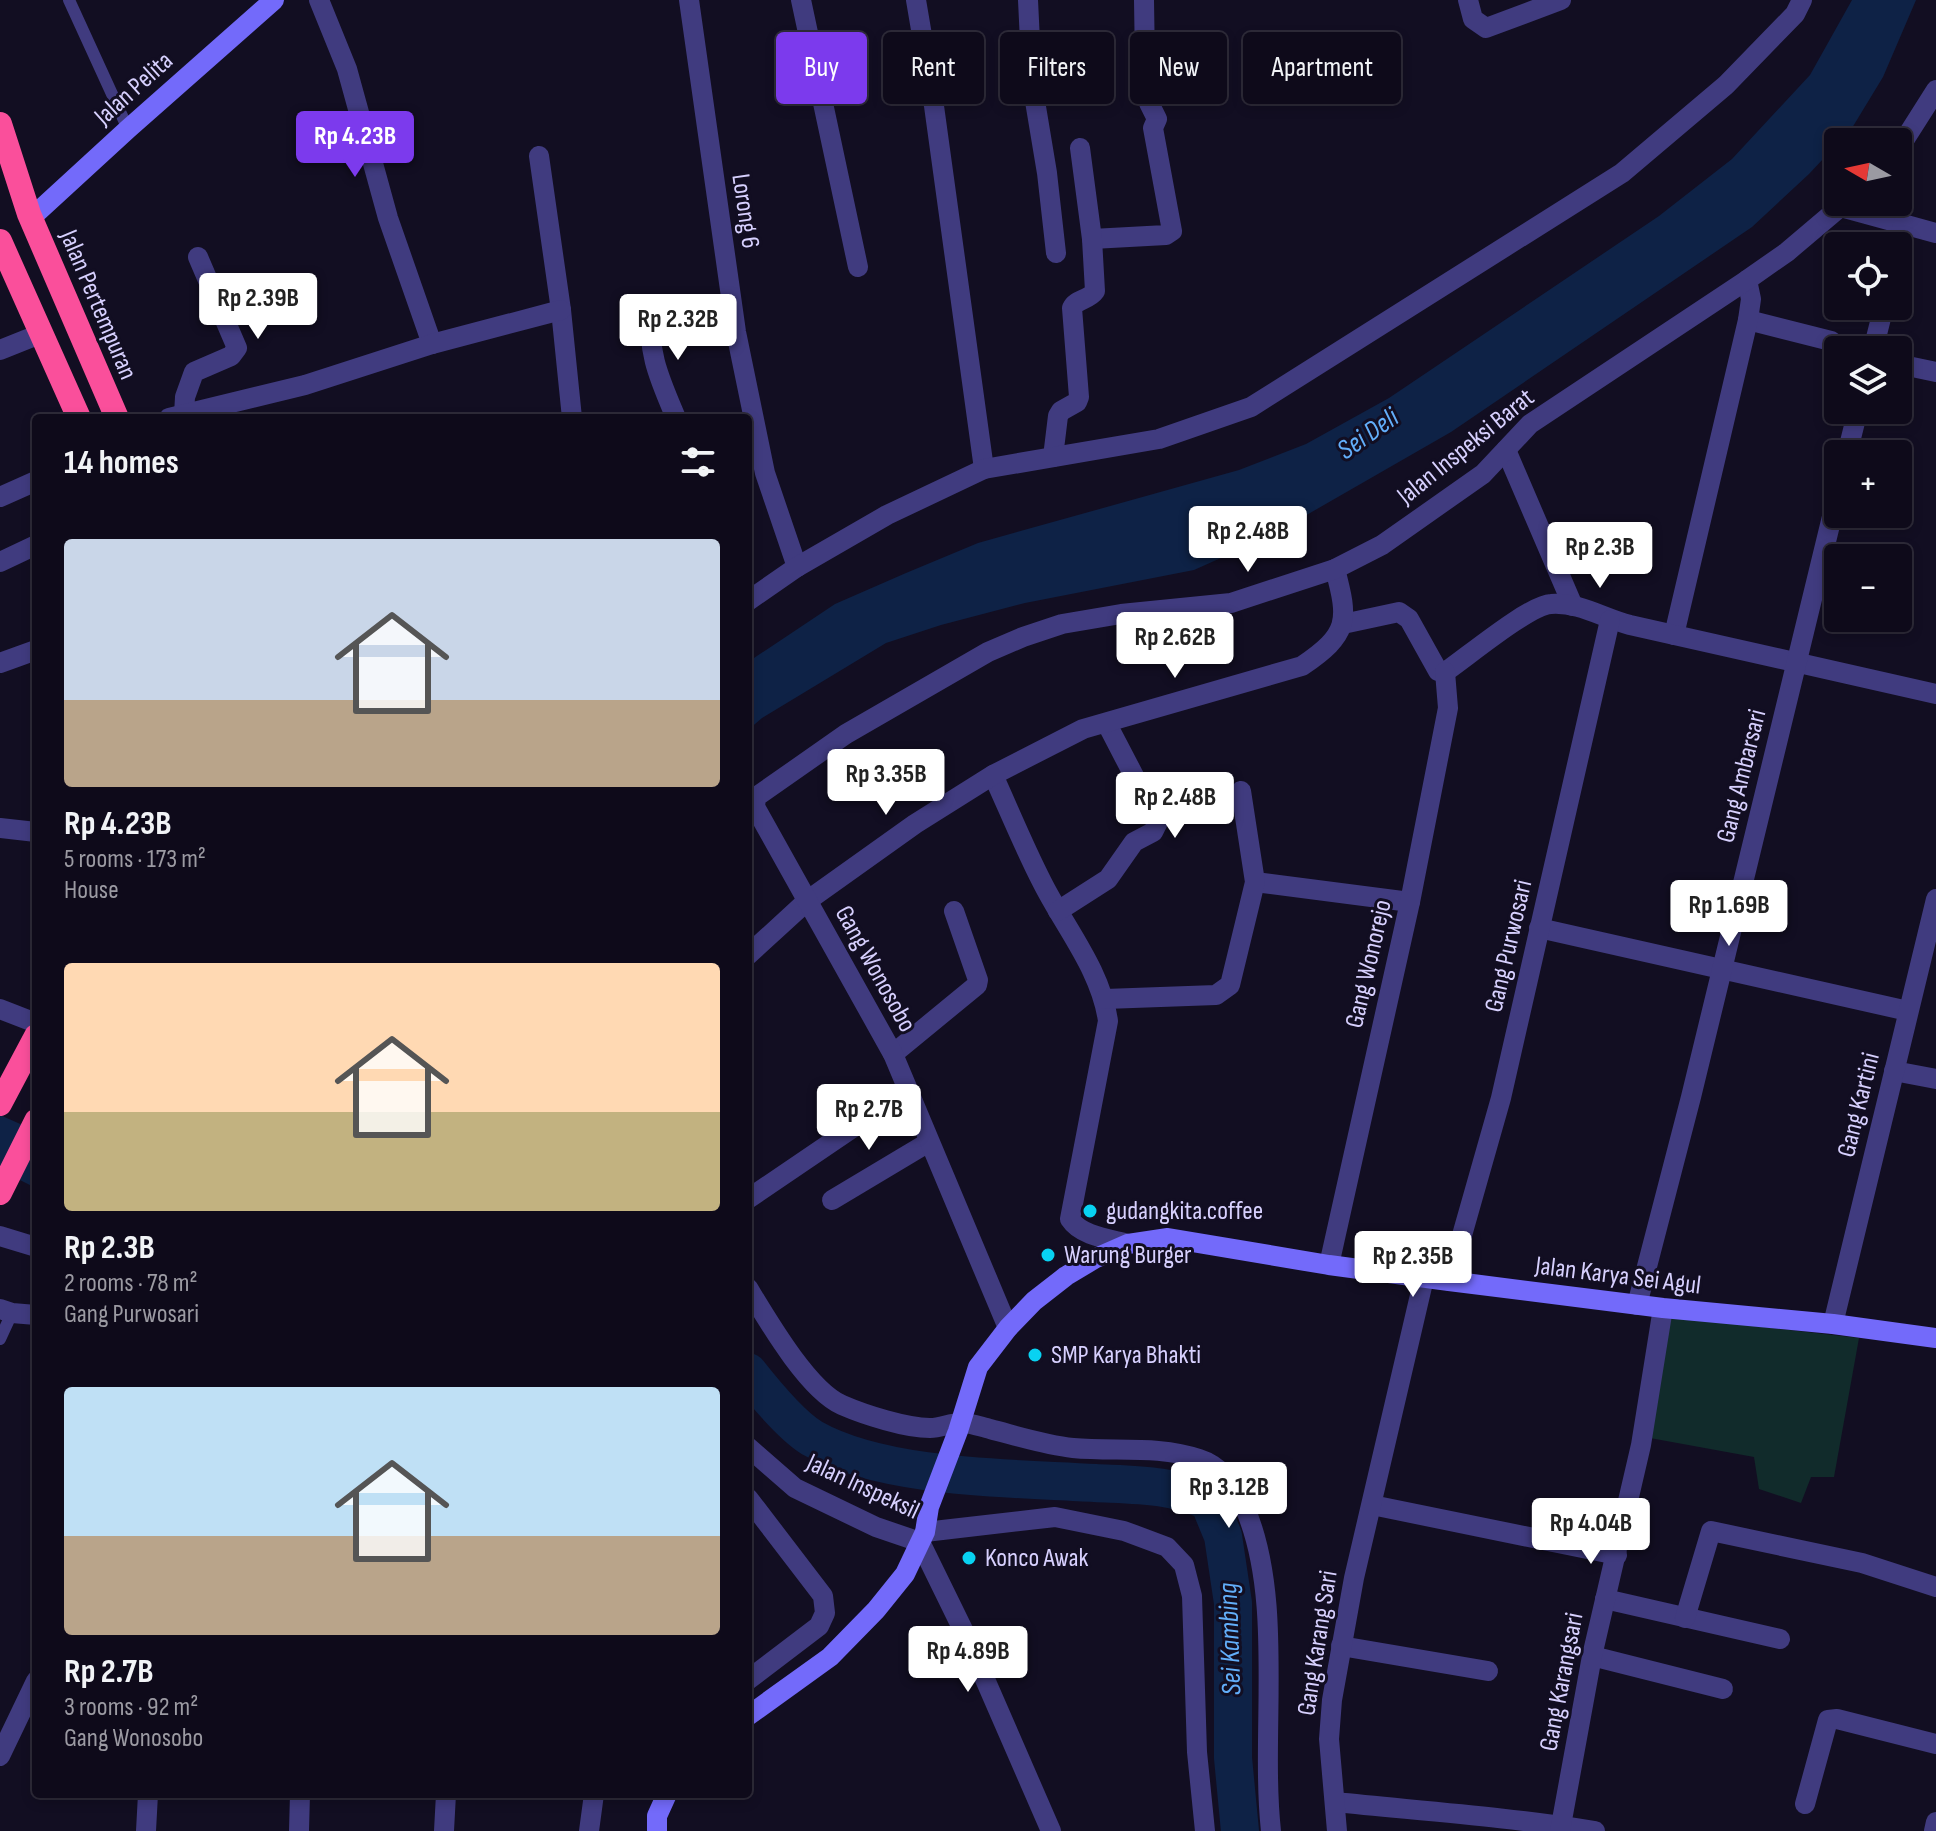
<!DOCTYPE html>
<meta charset="utf-8">
<style>
:root{--surface:#0e0a1a;--page:#171323;--text:#f1f3f6;--muted:#9b9aa2;--line:#2e2b39;--accent:#7c3aed}
body{margin:0;font-family:"Sofia Sans Condensed",sans-serif;background:var(--page);color:var(--text);height:100vh;display:flex;flex-direction:column;font-size:30px;white-space:nowrap}
*{box-sizing:border-box;margin:0}
p{font-size:26px;color:var(--muted)}
.icon{flex:none;width:44px;height:44px;fill:none;stroke:currentColor;stroke-width:2;stroke-linecap:round;stroke-linejoin:round}
.map{position:relative;flex:1;overflow:hidden}
.drawer{position:absolute;left:32px;top:414px;width:720px;height:1384px;display:flex;flex-direction:column;background:var(--surface);border-radius:8px;box-shadow:0 4px 12px #0003,0 0 0 2px var(--line)}
.drawer>*{flex:none}
.hud{position:absolute;left:776px;top:32px;width:760px;height:72px;display:flex;gap:16px}
.needle{width:52px;rotate:279deg}
.buttons{position:absolute;left:1824px;top:128px;display:grid;gap:16px}
.buttons a{display:grid;place-items:center;width:88px;height:88px;border-radius:8px;background:var(--surface);box-shadow:0 4px 12px #0003,0 0 0 2px var(--line);font-size:40px}
.price{position:absolute;translate:-50% -68px;padding:0 18px;border-radius:8px;background:#fff;color:#222;font-size:26px;line-height:52px;filter:drop-shadow(0 2px 4px #0008)}
.price::after{content:'';position:absolute;left:50%;top:48px;width:24px;height:18px;margin-left:-12px;background:inherit;clip-path:polygon(0 0,100% 0,50% 100%)}
.price.on{background:var(--accent);color:#fff}
ul{padding:0;list-style:none}
li{display:grid;align-content:center;gap:16px;height:424px;padding:0 32px}
li span{display:grid;place-items:center;height:248px;border-radius:8px;color:#555}
li>.icon{margin-inline-start:auto}
span .icon{width:144px;height:144px;fill:#fffc;stroke-width:1}
li b{font-size:34px}
h2{display:flex;justify-content:space-between;align-items:center;height:96px;padding:0 32px;font-size:34px}
.tag{padding:0 28px;border-radius:8px;background:var(--surface);box-shadow:0 4px 12px #0003,0 0 0 2px var(--line);font-size:28px;line-height:72px}
.tag.on{background:var(--accent);color:#fff}
.map>svg:first-child{display:block}
</style>
<div class="map">
<svg width="1936" height="1831" viewBox="0 0 1936 1831">
<rect width="100%" height="100%" fill="#120e22"/>
<polygon fill="#112b2b" points="1668,1316 1859,1338 1834,1477 1811,1477 1801,1503 1759,1489 1754,1457 1650,1438"/>
<g fill="#0e2246">
<polygon points="1852,0 1916,0 1883,77 1852,128 1809,174 1752,227 1451,432 1270,536 1194,570 1025,603 941,625 886,643 762,718 748,730 748,662 835,604 906,573 978,543 1239,470 1306,444 1389,398 1659,216 1732,159 1810,75"/>
<polygon points="0,1115 36,1131 36,1188 0,1170"/>
</g>
<g fill="none" stroke-linecap="round" stroke-linejoin="round">
<path stroke="#0e2246" stroke-width="38" d="M 748,1372 C 763,1391 791,1425 812,1438 C 884,1479 1012,1478 1095,1483 C 1133,1485 1173,1484 1209,1502 L 1223,1536 L 1233,1603 L 1233,1758 L 1240,1831"/>
<g stroke="#403b7f" stroke-width="12">
<polyline points="69,0 128,129"/>
<polyline points="0,1339 12,1313"/>
</g>
<g stroke="#403b7f" stroke-width="20">
<polyline points="319,0 347,69 388,218 432,344"/>
<polyline points="689,0 736,332 765,473 797,567"/>
<polyline points="801,0 858,267"/>
<polyline points="916,0 934,106 984,469"/>
<polyline points="1028,0 1032,83 1047,173 1056,253"/>
<polyline points="1468,0 1473,19 1486,28 1561,0"/>
<polyline points="1898,150 1936,90"/>
<polyline points="539,156 561,310 572,418"/>
<polyline points="1841,207 1936,233"/>
<polyline points="1092,239 1166,235 1172,231 1153,128 1157,119 1149,103 1145,64 1144,0"/>
<polyline points="1898,247 1903,224"/>
<path d="M 652,309 C 646,351 660,380 676,418"/>
<polyline points="1748,320 1831,341 1844,350"/>
<polyline points="0,350 40,334"/>
<polyline points="1873,350 1884,306"/>
<polyline points="1898,364 1936,372"/>
<polyline points="184,415 185,397 194,372 231,356 237,348 198,257"/>
<polyline points="169,418 305,385 432,344 561,310"/>
<polyline points="1506,450 1573,606"/>
<polyline points="1847,454 1858,410"/>
<path d="M 1053,457 L 1058,416 L 1061,411 L 1077,402 L 1079,397 L 1072,308 C 1076,299 1089,300 1095,291 L 1092,239 L 1080,148"/>
<polyline points="0,497 36,481"/>
<polyline points="0,562 36,545"/>
<polyline points="748,601 797,567 887,515 984,469 1159,439 1251,407 1622,173 1726,85 1795,14 1802,0"/>
<polyline points="1343,624 1399,612 1409,619 1438,671 1445,672"/>
<polyline points="1674,635 1748,320 1751,299 1747,280"/>
<polyline points="0,663 36,650"/>
<path d="M 1445,672 C 1466,658 1529,605 1551,604 C 1579,602 1603,618 1630,625 L 1936,694"/>
<path d="M 993,775 C 1009,810 1024,847 1042,882 C 1065,928 1101,970 1108,1021 L 1070,1219 C 1081,1236 1109,1239 1128,1244"/>
<polyline points="0,828 36,832"/>
<polyline points="1255,882 1410,902"/>
<polyline points="1058,911 1108,879 1134,842 1153,832 1158,822 1107,724"/>
<polyline points="1539,928 1908,1011"/>
<path d="M 748,955 L 807,901 L 915,824 L 993,775 L 1083,729 L 1302,666 C 1349,634 1349,621 1335,569"/>
<polyline points="1105,999 1216,995 1230,985 1255,882 1241,791"/>
<polyline points="0,1009 36,1023"/>
<polyline points="893,1054 977,985 978,980 954,911"/>
<polyline points="1894,1071 1936,1079"/>
<polyline points="748,1199 907,1091"/>
<polyline points="832,1200 929,1142"/>
<polyline points="0,1236 36,1247"/>
<polyline points="1329,1265 1410,902 1448,708 1445,672"/>
<polyline points="1449,1281 1501,1098 1610,620"/>
<path d="M 748,1288 C 768,1321 808,1390 842,1405 C 865,1415 906,1428 930,1428 C 941,1428 950,1423 960,1423 C 969,1422 981,1427 990,1429 C 1017,1436 1045,1445 1073,1448 C 1115,1452 1158,1445 1199,1459 C 1221,1466 1235,1486 1244,1506 C 1285,1598 1260,1731 1271,1831"/>
<polyline points="1637,1305 1691,1097 1838,492"/>
<polyline points="0,1309 12,1313 36,1315"/>
<polyline points="1833,1324 1936,899"/>
<polyline points="1008,1328 893,1054 755,807 756,797 846,734 988,652 1023,637 1062,624 1121,614 1231,603 1335,569 1382,545 1483,474 1530,424 1747,280 1787,252 1846,202"/>
<polyline points="748,1447 795,1488 876,1527 920,1542 967,1638 1051,1831"/>
<polyline points="748,1498 823,1596 825,1613 819,1626 748,1680"/>
<polyline points="1372,1505 1617,1555"/>
<polyline points="925,1532 1055,1517 1124,1531 1167,1547 1184,1565 1192,1596 1197,1752 1205,1831"/>
<polyline points="1605,1599 1780,1639"/>
<polyline points="1685,1618 1711,1531 1862,1563 1936,1587"/>
<polyline points="1341,1646 1488,1671"/>
<polyline points="1592,1656 1723,1689"/>
<polyline points="0,1756 36,1681"/>
<path d="M 1335,1802 C 1422,1811 1509,1817 1595,1831"/>
<polyline points="1805,1804 1828,1720 1837,1719 1936,1744"/>
<polyline points="146,1831 148,1794"/>
<polyline points="299,1831 300,1794"/>
<polyline points="444,1831 446,1794"/>
<polyline points="589,1831 594,1794"/>
<polyline points="1337,1831 1329,1739 1332,1700 1354,1578 1424,1278"/>
<polyline points="1560,1831 1592,1656 1641,1445 1663,1308"/>
<polyline points="1934,1831 1936,1822"/>
</g>
<g stroke="#736afa" stroke-width="20">
<polyline points="31,218 128,129 274,0"/>
<polyline points="748,1716 830,1657 876,1610 905,1574 925,1532 929,1507 958,1431 978,1367 1008,1328 1034,1301 1066,1276 1096,1258 1128,1244 1168,1238 1329,1265 1449,1281 1663,1308 1833,1324 1936,1338"/>
<polyline points="657,1831 657,1816 667,1794"/>
</g>
<g stroke="#fa4f9b" stroke-width="24">
<polyline points="0,124 29,214 117,418"/>
<polyline points="0,241 79,418"/>
<polyline points="0,1104 36,1036"/>
<polyline points="0,1193 36,1121"/>
</g>
</g>
<g fill="#08d2f2" stroke="#120e22" stroke-width="3">
<circle cx="1090" cy="1211" r="8"/>
<circle cx="1048" cy="1255" r="8"/>
<circle cx="1035" cy="1355" r="8"/>
<circle cx="969" cy="1558" r="8"/>
</g>
<g text-anchor="middle" dominant-baseline="central" stroke-width="6" stroke-linejoin="round" paint-order="stroke">
<g font-size="26" fill="#d7d0fe" stroke="#120e22">
<text transform="translate(134 89) rotate(-42)">Jalan Pelita</text>
<text transform="translate(745 211) rotate(82)">Lorong 6</text>
<text transform="translate(98 305) rotate(67)">Jalan Pertempuran</text>
<text transform="translate(1466 447) rotate(-39)">Jalan Inspeksi Barat</text>
<text transform="translate(1742 776) rotate(-76)">Gang Ambarsari</text>
<text transform="translate(1509 946) rotate(-77)">Gang Purwosari</text>
<text transform="translate(1369 964) rotate(-77)">Gang Wonorejo</text>
<text transform="translate(875 969) rotate(61)">Gang Wonosobo</text>
<text transform="translate(1859 1105) rotate(-76)">Gang Kartini</text>
<text transform="translate(1618 1276) rotate(7)">Jalan Karya Sei Agul</text>
<text transform="translate(863 1487) rotate(25)">Jalan InspeksiI</text>
<text transform="translate(1318 1643) rotate(-81)">Gang Karang Sari</text>
<text transform="translate(1562 1682) rotate(-79)">Gang Karangsari</text>
</g>
<g font-size="26" fill="#d7d0fe" stroke="#120e22" text-anchor="start">
<text x="1106" y="1211">gudangkita.coffee</text>
<text x="1064" y="1255">Warung Burger</text>
<text x="1051" y="1355">SMP Karya Bhakti</text>
<text x="985" y="1558">Konco Awak</text>
</g>
<g font-size="28" font-style="italic" fill="#62aefa" stroke="#120e22">
<text transform="translate(1368 434) rotate(-35)">Sei Deli</text>
<text transform="translate(1230 1639) rotate(-92)">Sei Kambing</text>
</g>
</g>
</svg>
<div class="buttons">
<a><svg class="needle" viewBox="-14 -14 28 28"><path d="M0-13l5 13h-10z" fill="#e53935"/><path d="M0 13l5-13h-10z" fill="#9b9aa2"/></svg></a>
<a><svg class="icon" aria-label="locate" viewBox="0 0 24 24"><circle cx="12" cy="12" r="6"/><path d="M12 2v4M12 18v4M2 12h4M18 12h4"/></svg></a>
<a><svg class="icon" aria-label="layers" viewBox="0 0 24 24"><path d="M12 4l9 5-9 5-9-5zM3 14l9 5 9-5"/></svg></a>
<a>+</a>
<a>−</a>
</div>
<b class="price on" style="left:355px;top:179px">Rp 4.23B</b>
<b class="price" style="left:258px;top:341px">Rp 2.39B</b>
<b class="price" style="left:678px;top:362px">Rp 2.32B</b>
<b class="price" style="left:1248px;top:574px">Rp 2.48B</b>
<b class="price" style="left:1600px;top:590px">Rp 2.3B</b>
<b class="price" style="left:1175px;top:680px">Rp 2.62B</b>
<b class="price" style="left:886px;top:817px">Rp 3.35B</b>
<b class="price" style="left:1175px;top:840px">Rp 2.48B</b>
<b class="price" style="left:1729px;top:948px">Rp 1.69B</b>
<b class="price" style="left:869px;top:1152px">Rp 2.7B</b>
<b class="price" style="left:1413px;top:1299px">Rp 2.35B</b>
<b class="price" style="left:1229px;top:1530px">Rp 3.12B</b>
<b class="price" style="left:1591px;top:1566px">Rp 4.04B</b>
<b class="price" style="left:968px;top:1694px">Rp 4.89B</b>
<div class="hud">
<a class="tag on">Buy</a>
<a class="tag">Rent</a>
<a class="tag">Filters</a>
<a class="tag">New</a>
<a class="tag">Apartment</a>
</div>
<section class="drawer">
<h2>14 homes<svg class="icon" aria-label="filters" viewBox="0 0 24 24"><path d="M4 7h16M4 17h16"/><circle cx="9" cy="7" r="2"/><circle cx="15" cy="17" r="2"/></svg></h2>
<ul>
<li><span style="background:linear-gradient(#c9d6e8 65%,#b9a48a 0)"><svg class="icon" aria-label="home" viewBox="0 0 24 24"><path d="M3 11l9-7 9 7M6 9v11h12V9"/></svg></span><div><b>Rp 4.23B</b><p>5 rooms · 173 m²</p><p>House</p></div></li>
<li><span style="background:linear-gradient(#ffd9b3 60%,#c2b280 0)"><svg class="icon" aria-label="home" viewBox="0 0 24 24"><path d="M3 11l9-7 9 7M6 9v11h12V9"/></svg></span><div><b>Rp 2.3B</b><p>2 rooms · 78 m²</p><p>Gang Purwosari</p></div></li>
<li><span style="background:linear-gradient(#bfe0f5 60%,#b9a48a 0)"><svg class="icon" aria-label="home" viewBox="0 0 24 24"><path d="M3 11l9-7 9 7M6 9v11h12V9"/></svg></span><div><b>Rp 2.7B</b><p>3 rooms · 92 m²</p><p>Gang Wonosobo</p></div></li>
</ul>
</section>
</div>
